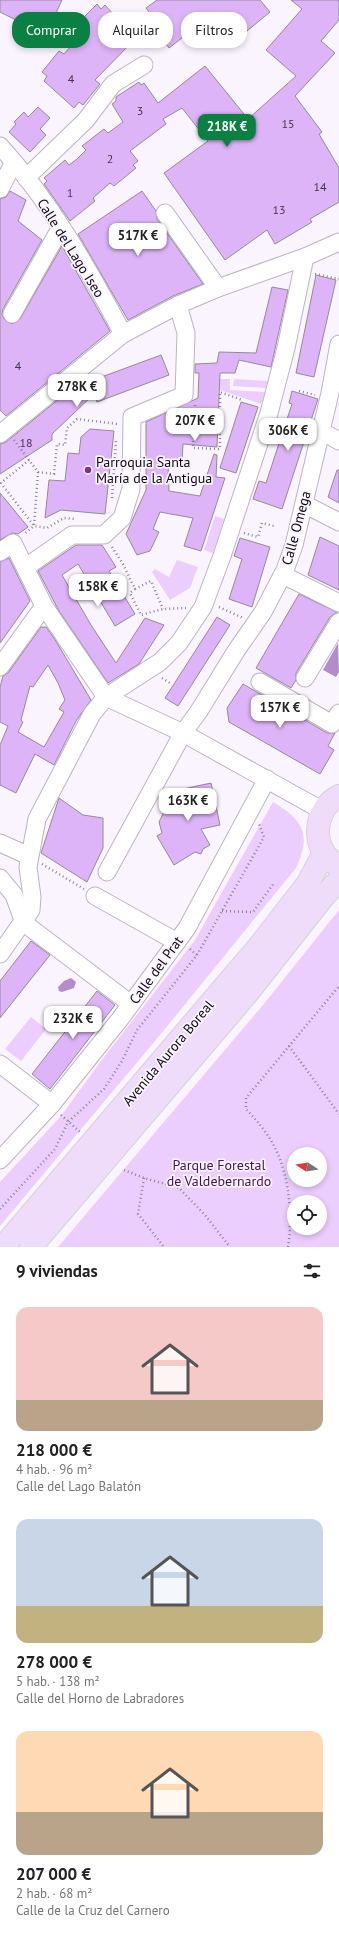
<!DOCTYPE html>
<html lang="es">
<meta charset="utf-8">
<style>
:root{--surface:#fff;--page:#f6f6f6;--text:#222;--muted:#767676;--accent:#0b8043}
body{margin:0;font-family:"PT Sans",sans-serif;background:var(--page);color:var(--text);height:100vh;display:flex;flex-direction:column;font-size:15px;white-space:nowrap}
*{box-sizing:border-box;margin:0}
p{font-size:13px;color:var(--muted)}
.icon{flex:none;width:22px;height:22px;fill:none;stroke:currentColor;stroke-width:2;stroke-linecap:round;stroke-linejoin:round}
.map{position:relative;height:1247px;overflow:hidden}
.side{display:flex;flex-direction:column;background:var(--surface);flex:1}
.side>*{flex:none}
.hud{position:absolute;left:12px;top:12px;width:315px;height:36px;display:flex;gap:8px}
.needle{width:26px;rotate:282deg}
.tools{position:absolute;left:287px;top:1147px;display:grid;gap:8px}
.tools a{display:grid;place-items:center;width:40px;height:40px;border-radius:50%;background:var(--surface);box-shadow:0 2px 6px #0003;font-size:20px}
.price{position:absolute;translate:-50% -34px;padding:0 9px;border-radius:8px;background:#fff;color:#222;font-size:13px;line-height:26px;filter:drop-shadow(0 1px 2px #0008)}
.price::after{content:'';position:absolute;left:50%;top:24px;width:12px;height:9px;margin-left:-6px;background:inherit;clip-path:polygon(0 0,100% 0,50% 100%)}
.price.on{background:var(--accent);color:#fff}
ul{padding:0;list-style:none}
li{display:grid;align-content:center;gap:8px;height:212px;padding:0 16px}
li span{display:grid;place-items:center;height:124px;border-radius:12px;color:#555}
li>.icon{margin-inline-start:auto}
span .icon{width:72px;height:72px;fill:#fffc;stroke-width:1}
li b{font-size:17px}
h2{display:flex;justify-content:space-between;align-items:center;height:48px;padding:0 16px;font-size:17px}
.pill{padding:0 14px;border-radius:16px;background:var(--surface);box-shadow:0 2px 6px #0003;font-size:14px;line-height:36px}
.pill.on{background:var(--accent);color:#fff}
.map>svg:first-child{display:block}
</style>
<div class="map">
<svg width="339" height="1247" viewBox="0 0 339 1247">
<rect width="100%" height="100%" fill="#faf4fe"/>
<g fill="#ebcdfe" fill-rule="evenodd">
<polygon points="220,379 230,379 230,390 265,392 261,404 220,390"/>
<polygon points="234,379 267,381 266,388 233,386"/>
<polygon points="215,516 224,519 213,553 204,550"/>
<polygon points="177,560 198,567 190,588 170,600 152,572 155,569 169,577"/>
<path d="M 273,802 C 303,820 312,834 296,868 L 160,1035 L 0,1226 L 0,1182 L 61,1116 L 101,1061 L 195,940 Z"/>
<path d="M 339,910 L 339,1247 L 58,1247 L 263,1005 ZM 294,1154 L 320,1154 L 320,1180 L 294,1180 ZM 294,1202 L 320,1202 L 320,1228 L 294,1228 Z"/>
<polygon points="31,1017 46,1029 21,1061 5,1049"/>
</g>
<g fill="#b48ccd">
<polygon points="338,643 339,672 336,677 323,670"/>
<polygon points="71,978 76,982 74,988 62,992 59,991 58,987 64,981"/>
</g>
<g fill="#ddb4f8" stroke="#938a9a" fill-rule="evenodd">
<polygon points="0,0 62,0 46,35 0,12"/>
<polygon points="157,0 260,0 270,12 236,40 214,13 169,48 145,16 150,13 146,8"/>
<polygon points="291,0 339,0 339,20 321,41 335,53 295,96 322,132 319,134 339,168 339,202 310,219 312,222 275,244 267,230 225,260 164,173 208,141 182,108 163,119 166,124 130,151 138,161 133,165 136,168 114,186 110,183 93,198 95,201 70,221 44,184 47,181 44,178 65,160 69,165 77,159 86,150 82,146 104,129 108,133 123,122 112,104 116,101 116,97 139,82 141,85 144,83 158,103 205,66 248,119 296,76 266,50 302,9"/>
<polygon points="97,4 101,9 105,5 130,33 126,37 132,42 95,80 100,84 83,105 79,102 74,108 44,81 47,76 42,72 59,51 64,54 79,37 72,29"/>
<polygon points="38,107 50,118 40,129 46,135 30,152 9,132 16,124 14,122 24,112 28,117"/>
<polygon points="10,191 26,200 18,221 42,240 3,309 2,314 4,319 12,324 20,319 62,246 110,331 6,416 0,410 0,199 6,197"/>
<polygon points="142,191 156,211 157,219 203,284 173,296 128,320 78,234"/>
<polygon points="316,275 336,280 314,377 296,373"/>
<polygon points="272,287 288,290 271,367 239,360 235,373 220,373 217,447 183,444 182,462 168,463 169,491 200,496 214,454 217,455 216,477 225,478 201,551 184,546 193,518 160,512 153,529 159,532 150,551 137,555 126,534 146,490 146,422 198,398 199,373 195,373 195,364 217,363 219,352 256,353"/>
<polygon points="161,355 169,375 97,402 94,394 52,434 52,440 0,474 0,444 6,442 86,377 88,382"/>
<polygon points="292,391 318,399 282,509 253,499 259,481 266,483 292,404 289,403"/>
<polygon points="241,402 258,407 236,473 220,468"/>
<polygon points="90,429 114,431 105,514 61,510 45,518 49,480 65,481 68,453 79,454 81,437"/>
<polygon points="337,470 339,470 339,503 328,497"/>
<polygon points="0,493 28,527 18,534 12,533 0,540"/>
<polygon points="320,537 339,546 339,590 308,575"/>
<polygon points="240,538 270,547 252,607 229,599 242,559 234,556"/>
<polygon points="76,545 102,545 116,567 109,571 135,614 115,626 78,564 62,575 91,625 116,663 145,618 164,625 139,664 108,683 59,611 38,571"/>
<polygon points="9,558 30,601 0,643 0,562"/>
<polygon points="299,594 337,612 330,617 296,673 296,680 291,688 256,668"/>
<polygon points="217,617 230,625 178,706 165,698"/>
<path d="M 41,627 L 46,627 L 54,638 L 91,700 L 76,721 L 54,765 L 35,754 L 16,793 L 0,785 L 0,745 L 8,726 L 0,722 L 0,687 L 3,676 L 8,673 ZM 48,665 L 58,683 L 65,700 L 59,709 L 64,712 L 44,747 L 18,732 L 23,722 L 21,720 L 30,686 L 33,687 Z"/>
<polygon points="243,684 327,733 335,733 328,746 334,750 320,774 229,722 227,708"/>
<polygon points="211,783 220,825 201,829 210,845 203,849 201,854 195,852 174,865 157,836 162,833 159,822 174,791"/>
<polygon points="59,798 83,815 103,818 103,848 87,882 41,853"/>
<polygon points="31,941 50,955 0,1018 0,981"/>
<polygon points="97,991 115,1005 50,1089 32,1074"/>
</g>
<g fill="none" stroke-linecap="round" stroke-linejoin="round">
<defs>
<g id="minor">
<path d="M 0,146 C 50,201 88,268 123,334"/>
<polyline points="26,178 86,120 113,84 144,65"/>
<polyline points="0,189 14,162"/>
<polyline points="165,213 218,288"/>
<polyline points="12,314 61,227"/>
<polyline points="321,431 339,441"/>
<polyline points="0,434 123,334 178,305 218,288 305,257 339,242"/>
<polyline points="304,504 339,522"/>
<polyline points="0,552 13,543 44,606 106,697"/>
<polyline points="26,567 72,535 104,535 122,518 131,489 132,417 184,395 186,333 178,305"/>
<polyline points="283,575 339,603"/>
<polyline points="0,667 44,606"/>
<polyline points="305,678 339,622"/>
<polyline points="260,682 332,724 339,713"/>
<polyline points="106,697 183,733 323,811"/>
<polyline points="0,843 29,856"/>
<polyline points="107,872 183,733 199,711 236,651 263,612 285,570 294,545 330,393 339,344"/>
<polyline points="0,878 14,895 24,923"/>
<polyline points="95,896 177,942"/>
<polyline points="24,923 131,1004"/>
<polyline points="0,954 31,910 32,897 28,867 37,819 92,714 106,697 160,662 179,643 203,607 222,556 269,413 286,348 305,257"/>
<polyline points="0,1064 52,1104"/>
<polyline points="0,1160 52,1104 120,1019 187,928 267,779"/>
</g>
<g id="major">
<path d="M 334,863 C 311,848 313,809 339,796"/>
<polyline points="3,1247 260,945 308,883 324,853"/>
<polyline points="31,1247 246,995 324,896 339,880"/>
</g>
</defs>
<use href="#minor" stroke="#bdb3c4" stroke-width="19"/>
<use href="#major" stroke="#d4d3d4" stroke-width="24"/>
<g stroke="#8b868e" stroke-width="2.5" stroke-dasharray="1 3" stroke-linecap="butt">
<polyline points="315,274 339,279"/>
<polyline points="299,391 315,395"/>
<polyline points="195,405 193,448 220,449 220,392 242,400"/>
<polyline points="14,440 38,472 34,526 24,534"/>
<polyline points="29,460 1,483 34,526 47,528 64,518 76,519"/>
<polyline points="38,472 54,474 57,444 65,445 67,428 77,419 117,424"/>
<polyline points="112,498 116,441"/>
<polyline points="244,533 258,537 262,523 274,526"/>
<polyline points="112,547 123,564 135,589 151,581 163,609"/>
<polyline points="135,589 130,593 141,615 163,609 186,608"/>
<polyline points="219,607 243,618"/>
<polyline points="162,678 170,683"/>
<polyline points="42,864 84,889"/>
<polyline points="222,911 253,912 274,883"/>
<polyline points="190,949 197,955"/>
<polyline points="289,1046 339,1114"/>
<polyline points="61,1115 80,1132"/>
<polyline points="124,1170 144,1178 179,1188 205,1215 230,1247"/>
<polyline points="144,1178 138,1214 164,1247"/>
<polyline points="0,1209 55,1149 68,1122 104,1089 122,1061 137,1030 197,955 264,837 259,824"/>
<path d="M 288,1247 C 293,1217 289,1175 275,1148 C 268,1133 257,1121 246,1109 L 246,1098 L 339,986"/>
</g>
<use href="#minor" stroke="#fff" stroke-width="17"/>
<use href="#major" stroke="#eedcfa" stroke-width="22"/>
</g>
<circle fill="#7a2ea0" stroke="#faf4fe" stroke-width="1.5" cx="88" cy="470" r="4"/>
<g text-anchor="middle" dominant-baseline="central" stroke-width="3.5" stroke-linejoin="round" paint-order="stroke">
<g font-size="12" fill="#42354b">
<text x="71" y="78">4</text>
<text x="140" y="110">3</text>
<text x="288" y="123">15</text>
<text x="110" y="158">2</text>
<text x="320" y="186">14</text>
<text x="70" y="192">1</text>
<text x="279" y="209">13</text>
<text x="18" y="365">4</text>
<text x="26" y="442">18</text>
</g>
<g font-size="14" fill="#0f0b11" stroke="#faf4fe">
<text transform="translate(71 248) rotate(58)">Calle del Lago Iseo</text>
<text transform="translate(296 528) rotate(-75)">Calle Omega</text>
<text transform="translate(156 970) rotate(-54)">Calle del Prat</text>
<text transform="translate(168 1053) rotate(-50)">Avenida Aurora Boreal</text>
</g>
<g font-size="14" fill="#0f0b11" stroke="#faf4fe" text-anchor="start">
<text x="96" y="462">Parroquia Santa<tspan x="96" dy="16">María de la Antigua</tspan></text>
</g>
<g font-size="14" fill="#46105f" stroke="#faf4fe">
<text x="219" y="1165">Parque Forestal<tspan x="219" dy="16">de Valdebernardo</tspan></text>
</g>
</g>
</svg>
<div class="tools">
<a><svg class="needle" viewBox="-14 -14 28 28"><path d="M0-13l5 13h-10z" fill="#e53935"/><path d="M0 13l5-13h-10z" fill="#767676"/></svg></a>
<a><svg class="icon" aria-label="locate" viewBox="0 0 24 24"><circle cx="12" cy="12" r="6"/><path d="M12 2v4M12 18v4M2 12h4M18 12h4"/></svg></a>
</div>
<b class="price on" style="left:227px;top:148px">218K €</b>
<b class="price" style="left:138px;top:257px">517K €</b>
<b class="price" style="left:77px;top:408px">278K €</b>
<b class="price" style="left:195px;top:442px">207K €</b>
<b class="price" style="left:288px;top:452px">306K €</b>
<b class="price" style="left:98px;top:608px">158K €</b>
<b class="price" style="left:280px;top:729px">157K €</b>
<b class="price" style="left:188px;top:822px">163K €</b>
<b class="price" style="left:73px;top:1040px">232K €</b>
<div class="hud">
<a class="pill on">Comprar</a>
<a class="pill">Alquilar</a>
<a class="pill">Filtros</a>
</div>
</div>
<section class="side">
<h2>9 viviendas<svg class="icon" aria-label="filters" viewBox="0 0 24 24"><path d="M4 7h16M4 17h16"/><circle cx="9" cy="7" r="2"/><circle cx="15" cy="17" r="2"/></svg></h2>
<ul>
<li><span style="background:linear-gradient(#f6c9c9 75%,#b9a48a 0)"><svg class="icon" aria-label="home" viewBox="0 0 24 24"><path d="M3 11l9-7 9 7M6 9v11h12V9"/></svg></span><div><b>218 000 €</b><p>4 hab. · 96 m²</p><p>Calle del Lago Balatón</p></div></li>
<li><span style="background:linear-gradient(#c9d6e8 70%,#c2b280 0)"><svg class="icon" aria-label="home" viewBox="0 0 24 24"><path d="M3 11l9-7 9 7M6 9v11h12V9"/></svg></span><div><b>278 000 €</b><p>5 hab. · 138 m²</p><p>Calle del Horno de Labradores</p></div></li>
<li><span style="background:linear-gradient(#ffd9b3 65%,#b9a48a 0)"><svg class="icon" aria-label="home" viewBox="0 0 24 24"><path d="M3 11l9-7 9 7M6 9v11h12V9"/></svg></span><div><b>207 000 €</b><p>2 hab. · 68 m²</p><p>Calle de la Cruz del Carnero</p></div></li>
</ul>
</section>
